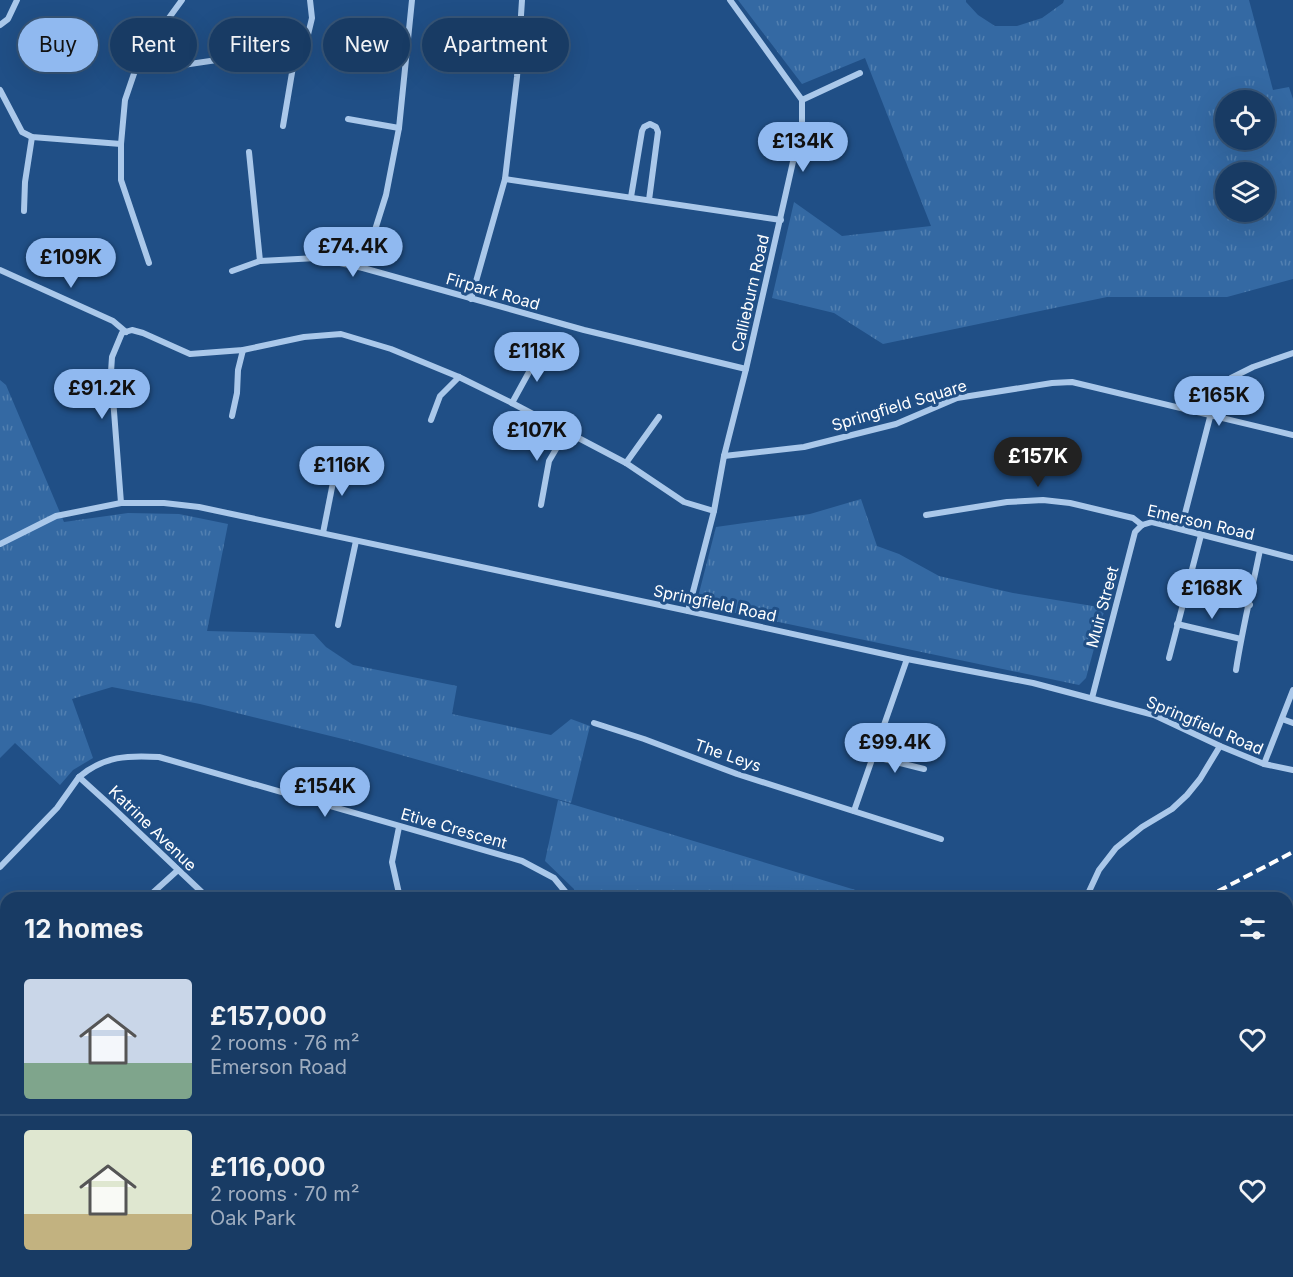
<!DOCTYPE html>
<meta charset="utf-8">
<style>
:root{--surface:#183b64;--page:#25466d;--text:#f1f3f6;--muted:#9fadbf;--line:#365578;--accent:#90b9f0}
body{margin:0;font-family:Inter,sans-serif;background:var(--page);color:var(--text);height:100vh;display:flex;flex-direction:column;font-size:22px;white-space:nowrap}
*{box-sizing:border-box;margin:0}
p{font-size:20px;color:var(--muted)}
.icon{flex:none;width:33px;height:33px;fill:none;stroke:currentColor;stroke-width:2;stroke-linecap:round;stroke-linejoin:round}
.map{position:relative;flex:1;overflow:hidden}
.panel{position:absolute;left:0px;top:892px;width:1293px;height:386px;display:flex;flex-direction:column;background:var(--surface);border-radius:18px 18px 0 0;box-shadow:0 6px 24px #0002,0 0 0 2px var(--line)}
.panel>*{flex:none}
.top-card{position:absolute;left:18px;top:18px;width:600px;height:54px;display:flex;gap:12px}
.fabs{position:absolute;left:1215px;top:90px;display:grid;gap:12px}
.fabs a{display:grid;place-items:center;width:60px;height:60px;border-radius:50%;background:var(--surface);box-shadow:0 6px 24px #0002,0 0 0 2px var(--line);font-size:30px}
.price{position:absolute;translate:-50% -51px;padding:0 14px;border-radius:21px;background:var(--accent);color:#111;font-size:20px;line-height:39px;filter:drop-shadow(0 2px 3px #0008)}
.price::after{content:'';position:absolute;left:50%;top:36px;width:18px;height:14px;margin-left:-9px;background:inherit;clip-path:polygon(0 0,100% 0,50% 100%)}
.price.selected{background:#222;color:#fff}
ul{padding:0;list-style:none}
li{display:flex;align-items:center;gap:18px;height:150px;padding:0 24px}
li+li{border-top:2px solid var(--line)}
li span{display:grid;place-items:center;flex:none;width:168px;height:120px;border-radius:6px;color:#555}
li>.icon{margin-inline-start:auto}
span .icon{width:72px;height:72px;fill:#fffc;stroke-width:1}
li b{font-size:26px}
h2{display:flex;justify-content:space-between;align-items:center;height:72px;padding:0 24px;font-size:26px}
.chip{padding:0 21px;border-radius:27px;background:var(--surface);box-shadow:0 6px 24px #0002,0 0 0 2px var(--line);font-size:21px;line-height:54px}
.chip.selected{background:var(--accent);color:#111}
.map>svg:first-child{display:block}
</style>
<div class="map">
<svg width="1293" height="1277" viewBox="0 0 1293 1277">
<defs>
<pattern id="grass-tufts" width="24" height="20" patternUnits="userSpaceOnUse" patternTransform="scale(1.5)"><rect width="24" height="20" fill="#3469a3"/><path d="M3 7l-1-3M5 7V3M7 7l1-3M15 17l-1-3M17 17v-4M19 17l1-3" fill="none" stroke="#5280b1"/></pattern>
</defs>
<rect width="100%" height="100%" fill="#204f86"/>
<g fill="url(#grass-tufts)" fill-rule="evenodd">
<path d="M 738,0 L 966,0 L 966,2 L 978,15 L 995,26 L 1017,26 L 1042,18 L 1063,3 L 1064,0 L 1249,0 L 1273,90 L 1289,87 L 1293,99 L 1293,279 L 1227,297 L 1107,297 L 883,344 L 834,313 L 772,298 L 794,202 L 842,236 L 931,226 L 865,58 L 802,84 ZM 1226,100 L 1264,100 L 1264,140 L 1226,140 ZM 1226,172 L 1264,172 L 1264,212 L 1226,212 Z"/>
<polygon points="0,380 6,385 64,522 128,513 179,514 228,524 207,631 314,634 326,647 353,665 457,686 452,714 551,735 571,719 590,726 571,803 355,742 200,704 112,687 72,699 93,758 73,770 60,785 15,743 0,758"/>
<polygon points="861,499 877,546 899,554 939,576 1013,593 1105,608 1086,678 1079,685 702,606 698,597 716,527 810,514"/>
<polygon points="558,800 882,898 575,898 574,889 545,861"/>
<polygon points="208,1272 309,1272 315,1277 258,1277 251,1276 250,1277 238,1277"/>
</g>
<polygon fill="#3469a3" points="733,884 818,890 817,898 732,898"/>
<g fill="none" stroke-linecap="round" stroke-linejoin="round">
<g stroke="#aac8ea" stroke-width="6">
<polyline points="0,25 8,19 17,0"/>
<polyline points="183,65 305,47 312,18 310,0"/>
<polyline points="0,90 22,132 32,137 121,144"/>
<polyline points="802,100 860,73"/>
<polyline points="348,119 399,128"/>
<polyline points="283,126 296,49"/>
<polyline points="249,152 260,261"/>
<polyline points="505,179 781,220"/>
<polyline points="631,197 642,131 644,127 650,124 656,127 658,132 649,200"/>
<polyline points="24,211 25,182 32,137"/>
<polyline points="149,263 121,180 121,144 125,100 139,59 182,0"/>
<polyline points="363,268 386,195 399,128 412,0"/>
<polyline points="0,270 113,321 126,332"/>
<polyline points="232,271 260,261 317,258 363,268 584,330 746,369"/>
<polyline points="471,299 505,179 517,77 522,0"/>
<polyline points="512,403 540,352"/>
<polyline points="232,416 237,393 238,370 243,350"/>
<polyline points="431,420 440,396 459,377"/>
<polyline points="724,456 804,447 896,424 957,398 1052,383 1072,382 1293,435"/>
<polyline points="626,463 659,417"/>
<polyline points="121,503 111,372 112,357 122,333 132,330 143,333 190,354 243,350 304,337 341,334 391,349 459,377 512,403 626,463 684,502 714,511"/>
<polyline points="541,505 549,461 566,432"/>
<polyline points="926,515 1007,502 1043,500 1070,503 1133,518 1142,525"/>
<polyline points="1142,525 1152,522 1293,558"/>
<polyline points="1181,529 1216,394 1231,378 1253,367 1293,353"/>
<polyline points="323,533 338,457"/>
<polyline points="0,544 56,516 121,503 164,503 199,507 688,611 907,659 1033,683 1154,715 1220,746 1264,764 1293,770"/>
<polyline points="1187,587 1250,605"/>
<polyline points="688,611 714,511 724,456 746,369 802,122 802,100 730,0"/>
<polyline points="1177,624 1241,639"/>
<polyline points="338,625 356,541"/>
<polyline points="1169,658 1201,535"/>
<path d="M 1236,670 C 1242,630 1252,590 1260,550"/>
<polyline points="1092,698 1135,532 1142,525"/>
<polyline points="1282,719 1293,723"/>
<polyline points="594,723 644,739 737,774 941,839"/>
<polyline points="872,756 924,769"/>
<polyline points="1264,764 1293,690"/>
<polyline points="79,777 111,806 208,898"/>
<polyline points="854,811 907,659"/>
<polyline points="399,827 392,862 400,898"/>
<path d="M 0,867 L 57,808 L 79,777 C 104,756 128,755 159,757 L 522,861 L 554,878 L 568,895 L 568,898"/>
<polyline points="147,898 178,870"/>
<polyline points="1086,898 1099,870 1116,848 1142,827 1172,809 1187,795 1200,779 1220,746"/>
<polyline points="1287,1042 1293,1040"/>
<polyline points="0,1051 6,1051"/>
<polyline points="5,1190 6,1201"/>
<polyline points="12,1272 12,1273"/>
<polyline points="143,1272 143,1277"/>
<polyline points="778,1272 781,1277"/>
<polyline points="943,1272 945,1277"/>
<polyline points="822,1277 830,1272"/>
<polyline points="1251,1277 1253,1272"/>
</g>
<g stroke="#d5e5f8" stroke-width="12">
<polyline points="1287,1253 1293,1254"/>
<polyline points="1057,1277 1066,1272"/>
</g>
<g stroke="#fff" stroke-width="4" stroke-dasharray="10 4.5" stroke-linecap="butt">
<polyline points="1205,898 1293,852"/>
<polyline points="484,1277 493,1272"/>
<polyline points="501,1277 510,1272"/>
</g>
</g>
<g text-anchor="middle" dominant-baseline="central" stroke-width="6" stroke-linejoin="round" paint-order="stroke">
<g font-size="16" fill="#fff" stroke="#204f86">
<text transform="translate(493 291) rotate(16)">Firpark Road</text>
<text transform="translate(750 293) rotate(-77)">Callieburn Road</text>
<text transform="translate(899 405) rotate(-17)">Springfield Square</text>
<text transform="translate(1201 522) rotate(13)">Emerson Road</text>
<text transform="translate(715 603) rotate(12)">Springfield Road</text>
<text transform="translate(1102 607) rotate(-75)">Muir Street</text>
<text transform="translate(1205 725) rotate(23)">Springfield Road</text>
<text transform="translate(728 755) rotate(19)">The Leys</text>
<text transform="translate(153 828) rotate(44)">Katrine Avenue</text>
<text transform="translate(454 828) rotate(16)">Etive Crescent</text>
</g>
</g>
</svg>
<div class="fabs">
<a><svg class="icon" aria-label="locate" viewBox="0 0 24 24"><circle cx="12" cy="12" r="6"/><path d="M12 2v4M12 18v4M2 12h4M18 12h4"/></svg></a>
<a><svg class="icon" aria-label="layers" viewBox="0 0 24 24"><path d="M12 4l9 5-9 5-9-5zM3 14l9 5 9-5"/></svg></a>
</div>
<b class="price" style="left:803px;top:173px">£134K</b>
<b class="price" style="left:353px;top:278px">£74.4K</b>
<b class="price" style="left:71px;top:289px">£109K</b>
<b class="price" style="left:537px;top:383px">£118K</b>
<b class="price" style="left:102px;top:420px">£91.2K</b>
<b class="price" style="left:1219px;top:427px">£165K</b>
<b class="price" style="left:537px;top:462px">£107K</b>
<b class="price selected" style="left:1038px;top:488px">£157K</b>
<b class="price" style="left:342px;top:497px">£116K</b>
<b class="price" style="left:1212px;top:620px">£168K</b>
<b class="price" style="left:895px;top:774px">£99.4K</b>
<b class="price" style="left:325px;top:818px">£154K</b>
<div class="top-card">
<a class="chip selected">Buy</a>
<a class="chip">Rent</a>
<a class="chip">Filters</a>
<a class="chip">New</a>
<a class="chip">Apartment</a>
</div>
<section class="panel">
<h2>12 homes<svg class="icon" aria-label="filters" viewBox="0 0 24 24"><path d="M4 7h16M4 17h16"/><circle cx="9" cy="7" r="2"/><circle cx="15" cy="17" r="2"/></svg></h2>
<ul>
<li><span style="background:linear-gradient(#c9d6e8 70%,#7fa58c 0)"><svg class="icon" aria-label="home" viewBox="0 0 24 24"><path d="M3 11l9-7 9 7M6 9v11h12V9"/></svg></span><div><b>£157,000</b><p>2 rooms · 76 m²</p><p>Emerson Road</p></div><svg class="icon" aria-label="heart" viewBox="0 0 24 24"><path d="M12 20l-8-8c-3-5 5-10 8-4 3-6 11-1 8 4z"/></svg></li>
<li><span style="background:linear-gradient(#dfe7d0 70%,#c2b280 0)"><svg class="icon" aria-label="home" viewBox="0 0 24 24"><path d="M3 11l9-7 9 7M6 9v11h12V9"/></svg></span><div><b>£116,000</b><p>2 rooms · 70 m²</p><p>Oak Park</p></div><svg class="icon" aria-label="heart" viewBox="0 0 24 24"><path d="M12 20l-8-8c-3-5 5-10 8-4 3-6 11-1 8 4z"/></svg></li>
</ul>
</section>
</div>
